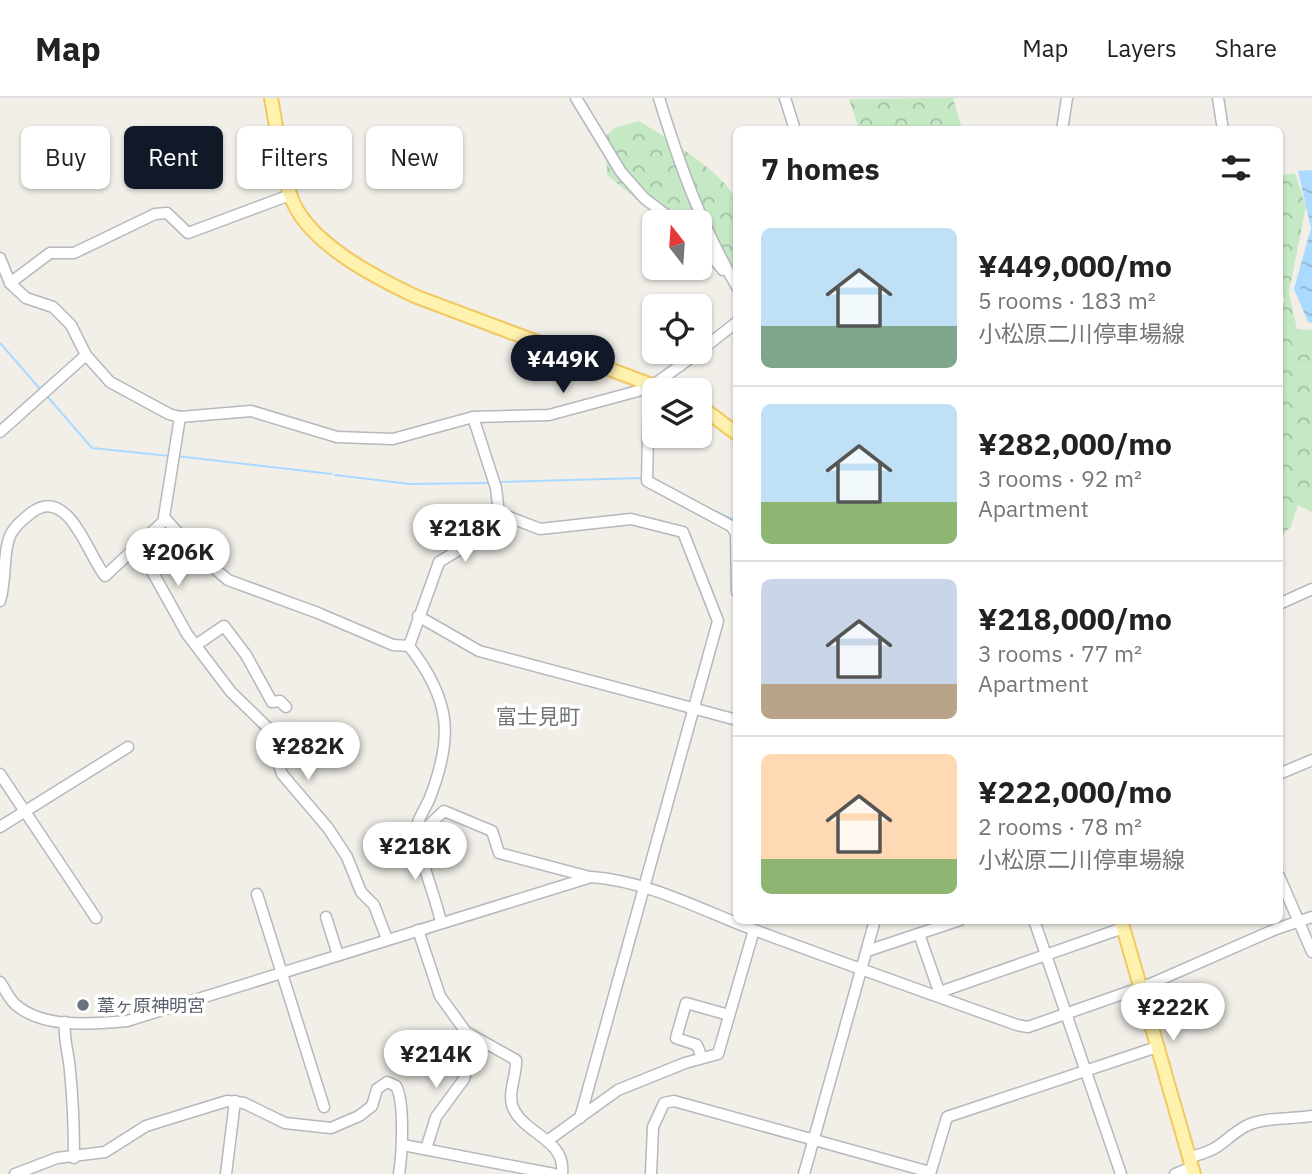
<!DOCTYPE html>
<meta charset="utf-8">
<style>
:root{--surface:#fff;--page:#f2f2f2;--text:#222;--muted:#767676;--line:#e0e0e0;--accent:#111827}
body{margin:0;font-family:"IBM Plex Sans","Noto Sans JP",sans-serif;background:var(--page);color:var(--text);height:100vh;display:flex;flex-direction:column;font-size:26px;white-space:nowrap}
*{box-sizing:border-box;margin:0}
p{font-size:23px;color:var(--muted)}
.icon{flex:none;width:38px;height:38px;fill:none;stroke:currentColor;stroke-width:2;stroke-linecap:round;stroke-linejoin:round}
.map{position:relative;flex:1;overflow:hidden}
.details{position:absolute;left:733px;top:28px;width:550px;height:798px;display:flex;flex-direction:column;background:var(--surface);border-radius:10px;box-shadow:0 2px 5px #0004}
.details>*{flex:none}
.banner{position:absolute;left:21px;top:28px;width:607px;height:63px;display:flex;gap:14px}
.needle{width:46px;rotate:343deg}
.tools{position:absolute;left:642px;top:112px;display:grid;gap:14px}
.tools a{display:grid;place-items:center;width:70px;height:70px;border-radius:10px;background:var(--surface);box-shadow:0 2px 5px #0004;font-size:35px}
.price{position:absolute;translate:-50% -60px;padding:0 16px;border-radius:24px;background:#fff;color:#222;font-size:23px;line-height:46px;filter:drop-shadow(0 2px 4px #0008)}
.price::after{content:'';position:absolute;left:50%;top:42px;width:21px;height:16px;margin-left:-10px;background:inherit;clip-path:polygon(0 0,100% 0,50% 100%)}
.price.active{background:var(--accent);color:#fff}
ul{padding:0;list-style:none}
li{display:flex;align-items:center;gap:21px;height:175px;padding:0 28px}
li+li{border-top:2px solid var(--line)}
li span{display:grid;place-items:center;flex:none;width:196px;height:140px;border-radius:10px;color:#555}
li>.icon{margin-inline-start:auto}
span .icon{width:84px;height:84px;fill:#fffc;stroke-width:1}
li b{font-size:30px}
h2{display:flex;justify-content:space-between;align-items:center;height:84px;padding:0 28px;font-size:30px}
.tag{padding:0 24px;border-radius:10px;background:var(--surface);box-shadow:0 2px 5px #0004;font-size:24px;line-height:63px}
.tag.active{background:var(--accent);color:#fff}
header{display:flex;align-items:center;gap:42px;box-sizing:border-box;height:98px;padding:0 35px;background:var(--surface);border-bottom:2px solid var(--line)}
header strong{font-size:33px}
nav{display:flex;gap:38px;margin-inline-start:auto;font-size:24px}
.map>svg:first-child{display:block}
</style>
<header>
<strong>Map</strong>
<nav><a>Map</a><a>Layers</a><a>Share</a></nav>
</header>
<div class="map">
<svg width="1312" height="1076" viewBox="0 0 1312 1076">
<defs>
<pattern id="forest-crowns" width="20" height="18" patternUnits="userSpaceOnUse" patternTransform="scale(1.75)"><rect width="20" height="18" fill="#c5e8c5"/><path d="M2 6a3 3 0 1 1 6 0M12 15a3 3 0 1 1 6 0" fill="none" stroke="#a3c0a4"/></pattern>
<pattern id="water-ripples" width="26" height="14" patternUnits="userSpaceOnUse" patternTransform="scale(1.75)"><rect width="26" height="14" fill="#aadaff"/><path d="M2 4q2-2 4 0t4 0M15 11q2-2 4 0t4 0" fill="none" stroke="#8eb4d2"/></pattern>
</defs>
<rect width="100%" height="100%" fill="#f1efe8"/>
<g fill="url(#forest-crowns)">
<polygon points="953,0 962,31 859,31 849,1"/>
<path d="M 639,23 C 662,37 732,79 737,106 C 742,130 737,161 737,187 L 700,154 L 700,124 L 664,124 L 607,77 L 606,38 L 614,30 Z"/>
<polygon points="1295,75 1306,108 1289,194 1297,231 1312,232 1312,414 1298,407 1291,428 1281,439 1279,212 1285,203 1279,176 1279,78"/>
</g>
<polygon fill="url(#water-ripples)" points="1312,72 1312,225 1308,224 1294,191 1311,130 1298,73"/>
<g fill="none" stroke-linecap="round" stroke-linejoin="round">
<g stroke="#aadaff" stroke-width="2">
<polyline points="0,245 41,292"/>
<polyline points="46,297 92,350 170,358"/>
<polyline points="177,358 332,376"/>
<polyline points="335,377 410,386 490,385"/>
<polyline points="497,384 642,380"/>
<polyline points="697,405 734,422"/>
</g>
<defs>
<g id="minor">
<polyline points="576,0 621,74 644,100 675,124"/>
<path d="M 659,0 C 680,68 701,127 737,189"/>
<polyline points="785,0 795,32"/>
<polyline points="1218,0 1223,32"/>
<polyline points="1062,32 1067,0"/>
<polyline points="700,144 723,172"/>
<polyline points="0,160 10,185 26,200 53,209 71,227 86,257 110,284 169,316 180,319 251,313 337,339 393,341 473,319 549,317 649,290 699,254"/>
<polyline points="10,185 50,155 74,155 155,116 167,115 188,135 290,97"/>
<polyline points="700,253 737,224"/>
<polyline points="649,290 647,383 731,428 736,435 737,494"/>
<polyline points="180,319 164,419 194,453 228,482 318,515 393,547 409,548"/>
<polyline points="0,334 86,257"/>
<polyline points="499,415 540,431 631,421 683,434 718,523 580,1020"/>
<polyline points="138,448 187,536 231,594 266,628 282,676 328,730 347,759 361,794 374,807 387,841"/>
<path d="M 0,503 C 6,484 3,463 8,444 C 11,431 21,423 31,415 C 68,387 87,455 105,478 L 165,422"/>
<polyline points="1279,506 1312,491"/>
<polyline points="418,518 479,553 737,622"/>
<polyline points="196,547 224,528 246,557 272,604 280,603 286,609"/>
<path d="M 409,548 C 451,602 454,639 429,702 C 425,710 414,728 416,736 C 420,762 435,797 441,824"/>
<polyline points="409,548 439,464 485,436 499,415 496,390 473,319"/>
<polyline points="0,676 96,820"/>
<polyline points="1279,676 1312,662"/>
<polyline points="0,729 128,649"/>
<polyline points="415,734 426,730 444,713 492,733 499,755 586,778"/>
<polyline points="1279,778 1312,854"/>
<polyline points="257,796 324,1009"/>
<polyline points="326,819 338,857"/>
<polyline points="1034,822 1121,1076"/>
<path d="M 418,832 L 440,898 L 466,934 L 516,962 C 517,978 506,997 514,1012 C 527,1037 566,1042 562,1076"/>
<polyline points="919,836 941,899"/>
<polyline points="867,853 960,822"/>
<path d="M 0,884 C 5,891 9,901 16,907 C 44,931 93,926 127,923 L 591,779 C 649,783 703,813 757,833 C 843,865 930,896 1017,927 L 1028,929 L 1148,887 L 1276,831 L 1312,819"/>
<polyline points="940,894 1123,830"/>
<path d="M 65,924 C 63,941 69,956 70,973 C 73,1002 74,1031 74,1060"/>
<polyline points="702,960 697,947 676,940 686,905 729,917"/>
<polyline points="547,1043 618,992 685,965 718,956 754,832"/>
<polyline points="403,1047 554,1076"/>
<polyline points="426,1051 436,1019 464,981 475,941"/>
<path d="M 1189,1059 C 1223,1052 1221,1042 1246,1028 C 1263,1019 1293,1021 1312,1018"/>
<path d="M 15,1076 L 57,1060 L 105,1054 L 146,1028 L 227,1003 L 244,1005 L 285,1025 L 331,1030 L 359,1018 L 372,1008 L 377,991 L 387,984 L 396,988 C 405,1004 402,1057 399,1076"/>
<polyline points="226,1076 235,1003"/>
<polyline points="651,1076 653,1029 664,1005 674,1003 930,1074"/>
<polyline points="804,1076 875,822"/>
<polyline points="930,1076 947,1019 1157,949"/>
<polyline points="1175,1076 1192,1069"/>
</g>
<g id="major">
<path d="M 271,0 C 277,31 280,65 290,96 C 304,143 374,179 417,199 L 665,292"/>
<polyline points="700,308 737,336"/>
<polyline points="1121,822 1194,1076"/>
</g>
</defs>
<use href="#minor" stroke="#b5b8bc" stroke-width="13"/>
<use href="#major" stroke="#f2c960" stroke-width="16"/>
<use href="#minor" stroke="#fff" stroke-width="10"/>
<use href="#major" stroke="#fff2af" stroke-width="12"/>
</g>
<circle fill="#6b7280" stroke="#fff" stroke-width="2.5" cx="83" cy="907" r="7"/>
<g text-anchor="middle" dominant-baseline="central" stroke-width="7" stroke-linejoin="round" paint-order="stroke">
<g font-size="18" fill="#5b616d" stroke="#fff" text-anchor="start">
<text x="97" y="907">葦ヶ原神明宮</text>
</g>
<g font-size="21" fill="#70757a" stroke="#fff">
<text x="538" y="618">富士見町</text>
</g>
</g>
</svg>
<div class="tools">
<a><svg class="needle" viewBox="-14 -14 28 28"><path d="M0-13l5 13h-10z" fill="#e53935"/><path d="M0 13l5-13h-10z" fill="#767676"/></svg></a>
<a><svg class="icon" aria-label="locate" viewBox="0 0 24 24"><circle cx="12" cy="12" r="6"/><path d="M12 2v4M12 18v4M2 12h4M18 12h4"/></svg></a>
<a><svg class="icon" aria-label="layers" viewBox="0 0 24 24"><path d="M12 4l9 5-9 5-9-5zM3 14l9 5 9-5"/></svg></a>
</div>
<b class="price active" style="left:563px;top:297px">¥449K</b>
<b class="price" style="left:465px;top:466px">¥218K</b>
<b class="price" style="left:178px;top:490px">¥206K</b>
<b class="price" style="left:308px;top:684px">¥282K</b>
<b class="price" style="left:415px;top:784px">¥218K</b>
<b class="price" style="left:1173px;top:945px">¥222K</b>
<b class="price" style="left:436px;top:992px">¥214K</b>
<div class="banner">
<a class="tag">Buy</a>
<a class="tag active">Rent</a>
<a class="tag">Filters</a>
<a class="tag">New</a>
</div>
<section class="details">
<h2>7 homes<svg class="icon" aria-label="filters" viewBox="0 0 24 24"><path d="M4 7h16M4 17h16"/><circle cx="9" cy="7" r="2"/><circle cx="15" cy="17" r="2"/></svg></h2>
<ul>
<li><span style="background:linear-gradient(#bfe0f5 70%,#7fa58c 0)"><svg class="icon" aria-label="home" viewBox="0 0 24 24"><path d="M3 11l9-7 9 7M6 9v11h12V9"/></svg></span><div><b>¥449,000/mo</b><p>5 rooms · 183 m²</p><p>小松原二川停車場線</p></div></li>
<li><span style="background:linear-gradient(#bfe0f5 70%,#8fb573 0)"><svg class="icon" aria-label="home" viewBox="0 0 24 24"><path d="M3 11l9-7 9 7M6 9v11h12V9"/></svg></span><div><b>¥282,000/mo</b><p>3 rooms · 92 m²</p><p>Apartment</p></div></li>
<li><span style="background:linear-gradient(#c9d6e8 75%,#b9a48a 0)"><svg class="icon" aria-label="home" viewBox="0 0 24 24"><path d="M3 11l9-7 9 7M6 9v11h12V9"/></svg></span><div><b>¥218,000/mo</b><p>3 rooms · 77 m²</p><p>Apartment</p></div></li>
<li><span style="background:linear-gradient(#ffd9b3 75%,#8fb573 0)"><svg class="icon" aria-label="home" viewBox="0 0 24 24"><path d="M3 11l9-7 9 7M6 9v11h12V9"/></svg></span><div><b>¥222,000/mo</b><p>2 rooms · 78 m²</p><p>小松原二川停車場線</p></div></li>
</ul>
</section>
</div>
